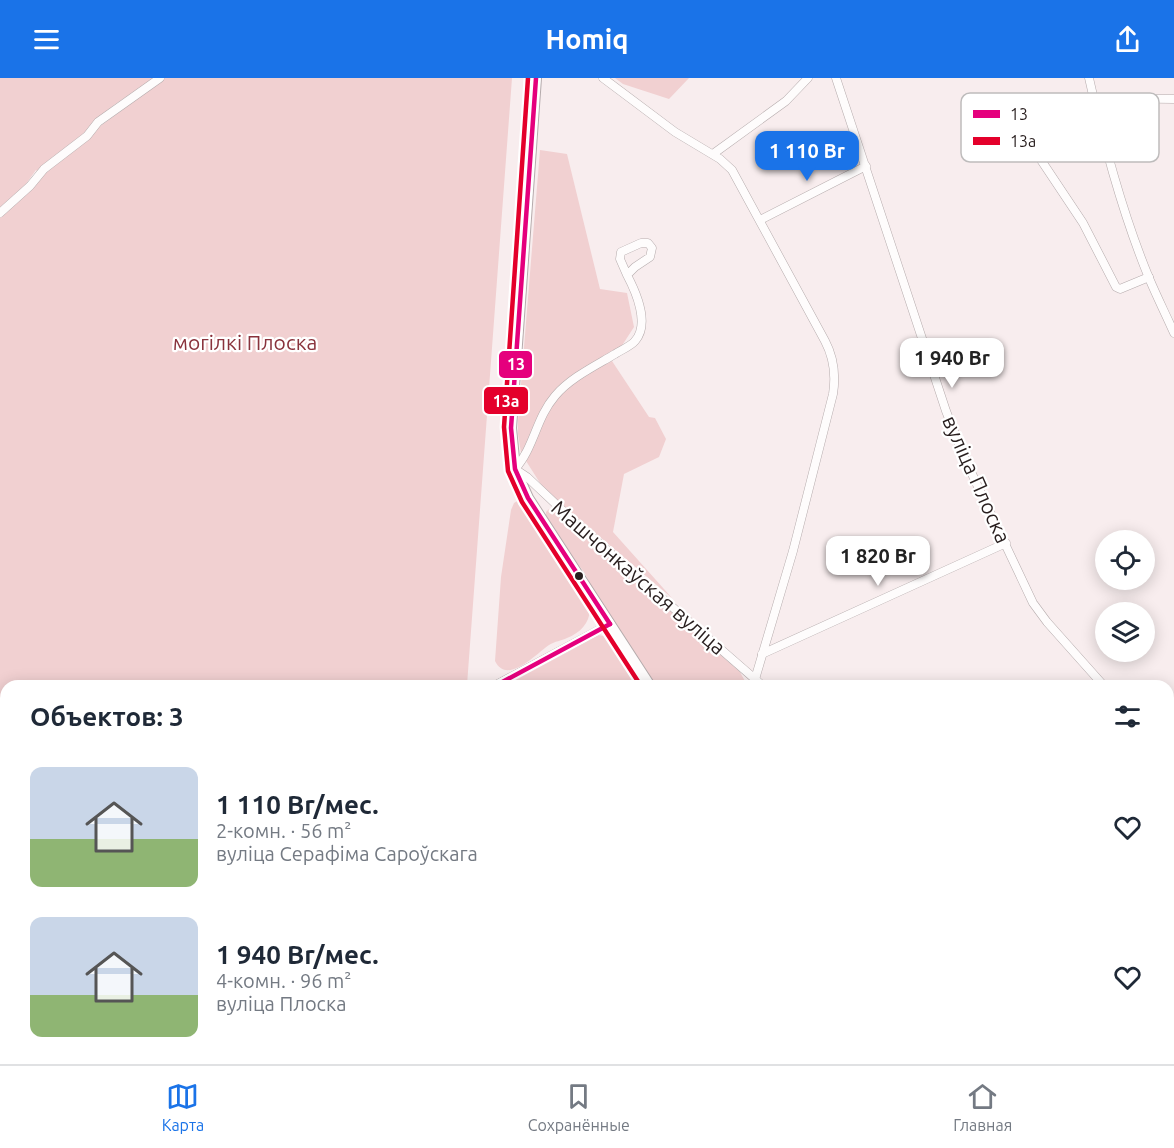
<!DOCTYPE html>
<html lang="ru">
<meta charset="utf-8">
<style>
:root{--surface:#fff;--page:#f2f2f3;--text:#1f2937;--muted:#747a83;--line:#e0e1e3;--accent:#1a73e8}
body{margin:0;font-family:Ubuntu,sans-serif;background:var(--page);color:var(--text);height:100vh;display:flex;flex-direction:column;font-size:22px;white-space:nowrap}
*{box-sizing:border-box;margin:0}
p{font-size:20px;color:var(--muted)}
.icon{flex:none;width:33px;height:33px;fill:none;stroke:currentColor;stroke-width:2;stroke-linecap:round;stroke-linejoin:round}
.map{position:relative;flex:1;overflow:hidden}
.drawer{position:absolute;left:0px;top:602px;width:1174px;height:386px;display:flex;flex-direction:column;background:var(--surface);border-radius:18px 18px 0 0;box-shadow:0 3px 15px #0003}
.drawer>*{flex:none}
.tools{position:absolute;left:1095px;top:452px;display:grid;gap:12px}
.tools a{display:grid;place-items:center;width:60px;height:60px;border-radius:50%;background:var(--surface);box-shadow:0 3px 15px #0003;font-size:30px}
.price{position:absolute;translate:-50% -51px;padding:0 14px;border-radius:12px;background:#fff;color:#222;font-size:20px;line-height:39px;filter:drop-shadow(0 2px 3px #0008)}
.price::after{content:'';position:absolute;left:50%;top:36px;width:18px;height:14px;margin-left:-9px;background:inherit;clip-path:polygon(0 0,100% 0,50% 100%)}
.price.selected{background:var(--accent);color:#fff}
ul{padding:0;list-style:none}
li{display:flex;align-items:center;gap:18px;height:150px;padding:0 30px}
li span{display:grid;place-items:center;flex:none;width:168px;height:120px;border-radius:12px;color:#555}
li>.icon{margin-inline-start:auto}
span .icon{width:72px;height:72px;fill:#fffc;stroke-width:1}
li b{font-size:26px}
h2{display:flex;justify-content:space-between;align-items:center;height:72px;padding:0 30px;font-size:26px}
header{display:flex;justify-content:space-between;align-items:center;height:78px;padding:0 30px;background:var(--accent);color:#fff;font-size:27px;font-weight:600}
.menu{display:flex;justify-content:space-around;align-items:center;height:84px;border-top:2px solid var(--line);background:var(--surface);font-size:16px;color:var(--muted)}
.menu a{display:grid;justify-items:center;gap:3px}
.menu .selected{color:var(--accent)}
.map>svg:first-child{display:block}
</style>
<header><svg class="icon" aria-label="menu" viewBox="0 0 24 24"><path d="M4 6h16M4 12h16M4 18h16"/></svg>Homiq<svg class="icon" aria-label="share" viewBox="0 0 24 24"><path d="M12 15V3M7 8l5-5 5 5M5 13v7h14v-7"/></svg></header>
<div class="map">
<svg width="1174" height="986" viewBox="0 0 1174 986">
<rect width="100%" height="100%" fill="#f8edee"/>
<g fill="#f1d0d1">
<polygon points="0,0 154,0 114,27 92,46 95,52 165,0 512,0 467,607 6,608 6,897 0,899 0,140 43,99 36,92 23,110 0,131"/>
<polygon points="615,0 689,0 669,21 623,6"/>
<polygon points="540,72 567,76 600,211 627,215 634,249 612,283 649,339 655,340 666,361 659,379 624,396 613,454 672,520 548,415 540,405 521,375 518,356 518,343"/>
<path d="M 519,422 L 525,426 L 588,523 C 594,540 583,554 567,560 C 561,563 555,563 549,567 C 537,575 507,608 495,583 L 501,499 L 511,432 L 514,425 Z"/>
<path d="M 549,431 L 555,433 L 740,594 L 747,607 L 654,607 L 592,513 C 586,491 578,488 566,472 C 559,461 553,450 546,438 L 546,434 Z"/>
<path d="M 597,557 C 613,557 617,571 622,583 C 625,592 633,600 638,607 L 503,608 Z"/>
<polygon points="1174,844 1174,925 1169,927 1169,847"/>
<polygon points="6,906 6,933 0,933 0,910"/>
<polygon points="163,981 483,981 476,986 161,986"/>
<polygon points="670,981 865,981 872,986 669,986"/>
<polygon points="1027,981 1029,986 903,986 899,982"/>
<polygon points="1046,981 1144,981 1146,986 1044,986"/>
</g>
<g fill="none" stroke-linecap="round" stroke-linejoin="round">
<defs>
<g id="street">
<path d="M 603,0 L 675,54 L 720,81 L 732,92 L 825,263 C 834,280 836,297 833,316 L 793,473 L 753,608"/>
<polyline points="836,0 946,333 964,379 1033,525 1047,544 1104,608"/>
<path d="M 1089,0 C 1104,67 1123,137 1149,200 C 1157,219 1166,237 1174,255"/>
<polyline points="1094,20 1174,21"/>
<polyline points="1096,32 1036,50 1029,56 1029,64 1083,145 1116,209 1120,211 1149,199"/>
<polyline points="713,76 786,23 808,0"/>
<polyline points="0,135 30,108 44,91 87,58 98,44 160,0"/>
<polyline points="760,142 866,88"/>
<path d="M 627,197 L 620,181 L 621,174 L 641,165 L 648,165 L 652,170 L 650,179 L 635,189 L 627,197 C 636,214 650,246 635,263 C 631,268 621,272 615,276 C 595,288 570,300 555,318 C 536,340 534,370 515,391 L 527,399 L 577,446 L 763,608"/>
<polyline points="762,576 1006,465"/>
<polyline points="494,608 610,546"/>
<polyline points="1168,669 1174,666"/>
<polyline points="0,905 6,902"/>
<polyline points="1168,933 1174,931"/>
<polyline points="1168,964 1174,972"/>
<polyline points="877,981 885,986"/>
<polyline points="1032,981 1034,986"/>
<polyline points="909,986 914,981"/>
</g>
<g id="secondary">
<polyline points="536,0 511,350 515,391 528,420 650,608"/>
<polyline points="663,986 664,981"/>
</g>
</defs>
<use href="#street" stroke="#b5abac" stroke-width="9"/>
<use href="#secondary" stroke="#b5abac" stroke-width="12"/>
<use href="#street" stroke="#fefcfc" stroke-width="8"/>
<use href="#secondary" stroke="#fefcfc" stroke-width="10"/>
<defs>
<g id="bus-1">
<polyline points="536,0 511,350 515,391 528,420 610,546"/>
<polyline points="495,608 610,546"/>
</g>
<polyline id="bus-2" points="528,0 504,349 508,393 522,424 641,608"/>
</defs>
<use href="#bus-1" stroke="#fff" stroke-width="9"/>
<use href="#bus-2" stroke="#fff" stroke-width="9"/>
<use href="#bus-1" stroke="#e5007d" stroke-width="4.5"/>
<use href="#bus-2" stroke="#e4002b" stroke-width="4.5"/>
</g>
<circle fill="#281e1e" stroke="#fff" stroke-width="2" cx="579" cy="498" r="5"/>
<g text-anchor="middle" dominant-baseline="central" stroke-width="4.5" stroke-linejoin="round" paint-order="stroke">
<g font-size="21" fill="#89323c" stroke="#fff">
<text x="245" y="264">могілкі Плоска</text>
</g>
<g font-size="21" fill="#281e1e" stroke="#fff">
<text transform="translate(977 401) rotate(66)">вуліца Плоска</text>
<text transform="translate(639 499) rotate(41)">Машчонкаўская вуліца</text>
</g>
</g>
<rect x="961" y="15" width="198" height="69" rx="9" fill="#fff" stroke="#bebcbc" stroke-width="1.5"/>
<rect x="973" y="32" width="27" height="8" fill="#e5007d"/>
<rect x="973" y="59" width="27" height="8" fill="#e4002b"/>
<g font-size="16" fill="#281e1e">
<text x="1010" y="42">13</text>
<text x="1010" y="69">13а</text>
</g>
<g stroke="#fff" stroke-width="2">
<rect x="498" y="272" width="35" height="29" rx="6" fill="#e5007d"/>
<rect x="483" y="308" width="46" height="29" rx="6" fill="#e4002b"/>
</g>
<g font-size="16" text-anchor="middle" font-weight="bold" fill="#fff">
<text x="516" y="292">13</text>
<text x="506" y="329">13а</text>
</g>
</svg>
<div class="tools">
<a><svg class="icon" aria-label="locate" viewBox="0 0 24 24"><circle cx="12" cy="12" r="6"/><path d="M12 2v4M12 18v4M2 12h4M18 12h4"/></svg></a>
<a><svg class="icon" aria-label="layers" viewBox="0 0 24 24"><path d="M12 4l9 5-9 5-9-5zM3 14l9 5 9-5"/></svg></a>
</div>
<b class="price selected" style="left:807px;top:104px">1 110 Br</b>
<b class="price" style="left:952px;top:311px">1 940 Br</b>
<b class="price" style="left:878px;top:509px">1 820 Br</b>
<section class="drawer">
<h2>Объектов: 3<svg class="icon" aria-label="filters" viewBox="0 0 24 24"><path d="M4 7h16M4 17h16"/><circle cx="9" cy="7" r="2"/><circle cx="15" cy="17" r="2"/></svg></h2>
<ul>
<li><span style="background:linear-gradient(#c9d6e8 60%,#8fb573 0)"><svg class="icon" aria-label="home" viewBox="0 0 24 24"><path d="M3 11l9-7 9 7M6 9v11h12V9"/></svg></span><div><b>1 110 Br/мес.</b><p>2-комн. · 56 m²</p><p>вуліца Серафіма Сароўскага</p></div><svg class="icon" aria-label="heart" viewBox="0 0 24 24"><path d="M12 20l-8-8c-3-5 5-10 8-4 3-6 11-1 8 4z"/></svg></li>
<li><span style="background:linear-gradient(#c9d6e8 65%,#8fb573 0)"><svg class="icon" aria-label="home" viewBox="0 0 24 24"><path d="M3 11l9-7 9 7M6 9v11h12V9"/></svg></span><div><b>1 940 Br/мес.</b><p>4-комн. · 96 m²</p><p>вуліца Плоска</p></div><svg class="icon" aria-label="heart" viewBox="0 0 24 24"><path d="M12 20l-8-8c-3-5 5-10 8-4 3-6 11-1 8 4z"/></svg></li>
</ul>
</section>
</div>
<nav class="menu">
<a class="selected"><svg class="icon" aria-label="map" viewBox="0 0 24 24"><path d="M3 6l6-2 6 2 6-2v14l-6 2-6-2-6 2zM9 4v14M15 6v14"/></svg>Карта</a>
<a><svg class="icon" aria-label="saved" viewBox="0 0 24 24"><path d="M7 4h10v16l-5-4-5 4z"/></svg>Сохранённые</a>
<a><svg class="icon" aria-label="home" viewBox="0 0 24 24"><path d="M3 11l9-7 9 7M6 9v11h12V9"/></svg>Главная</a>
</nav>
